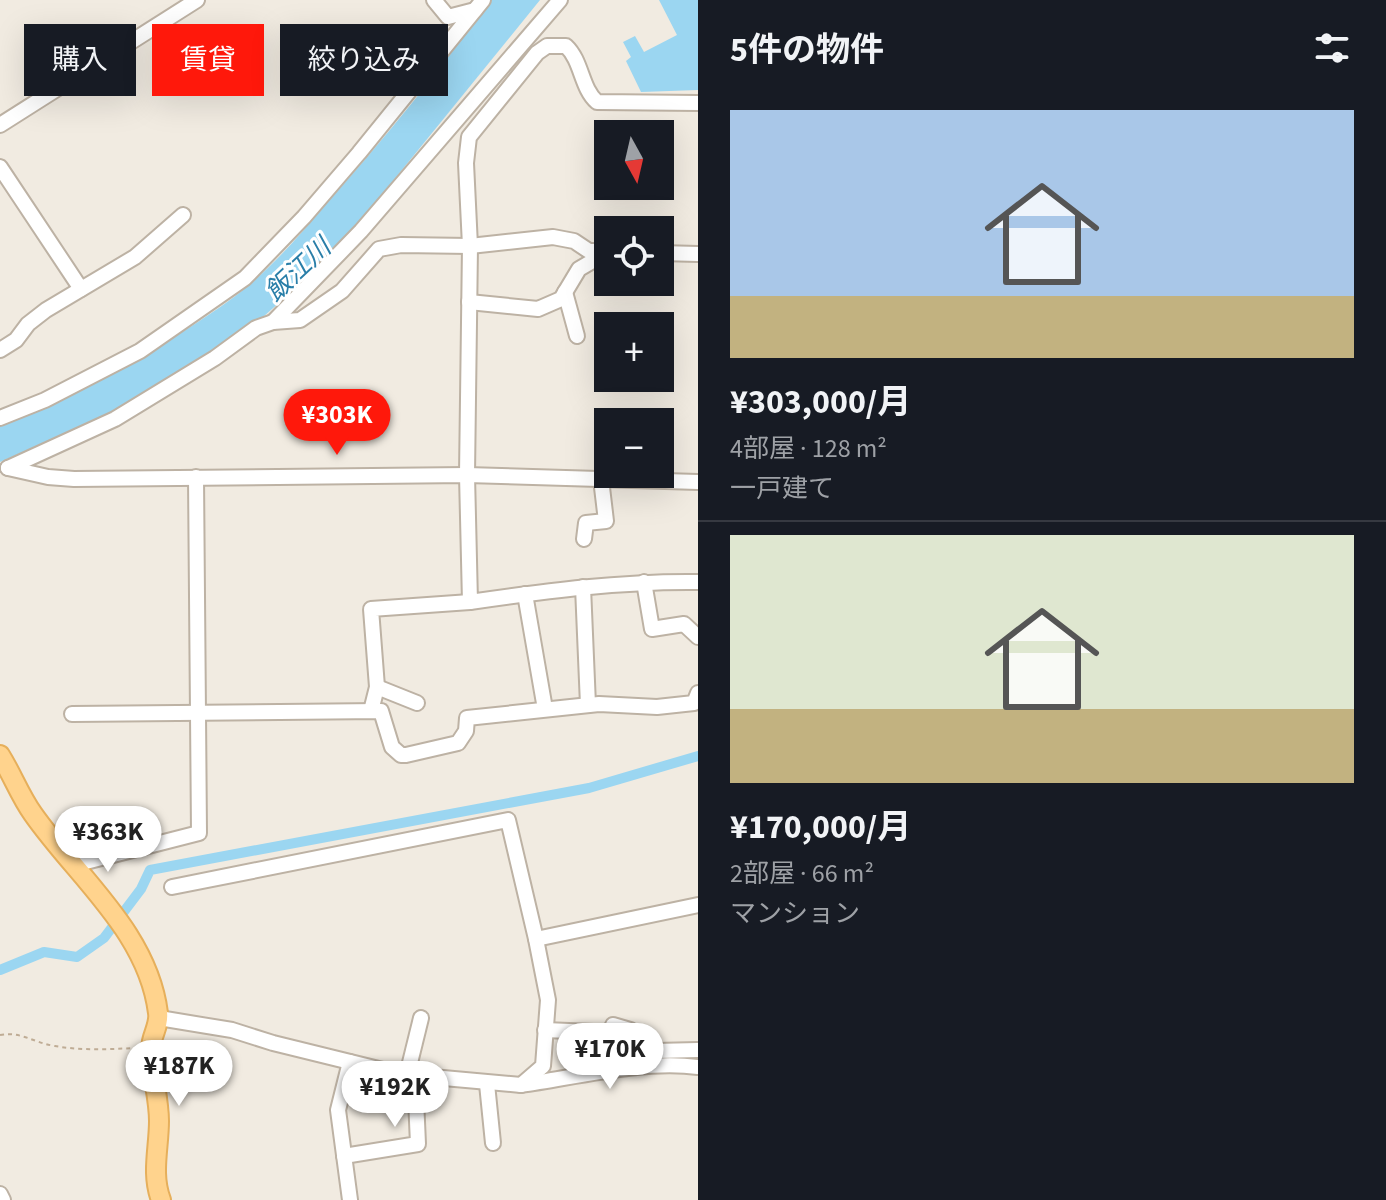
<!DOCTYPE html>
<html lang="ja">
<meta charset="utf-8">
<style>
:root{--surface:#171b24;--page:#242831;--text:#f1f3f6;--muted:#9ea1a6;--line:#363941;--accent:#ff180b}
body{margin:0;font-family:"Source Sans 3","Noto Sans JP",sans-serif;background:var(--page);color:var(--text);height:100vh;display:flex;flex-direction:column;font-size:30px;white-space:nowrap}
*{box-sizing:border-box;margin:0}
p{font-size:26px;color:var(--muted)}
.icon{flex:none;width:44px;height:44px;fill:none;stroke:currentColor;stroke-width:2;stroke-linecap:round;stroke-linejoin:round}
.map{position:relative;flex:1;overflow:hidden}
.drawer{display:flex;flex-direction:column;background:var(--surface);width:688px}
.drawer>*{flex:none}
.hud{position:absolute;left:24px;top:24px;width:554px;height:72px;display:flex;gap:16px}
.needle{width:52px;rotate:172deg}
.tools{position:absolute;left:594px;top:120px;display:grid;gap:16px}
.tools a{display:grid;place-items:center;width:80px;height:80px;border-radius:0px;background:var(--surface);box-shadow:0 8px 32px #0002;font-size:40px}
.price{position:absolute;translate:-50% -68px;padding:0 18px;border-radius:28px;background:#fff;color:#222;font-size:26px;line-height:52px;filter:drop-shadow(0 2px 4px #0008)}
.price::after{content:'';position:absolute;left:50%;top:48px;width:24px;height:18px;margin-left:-12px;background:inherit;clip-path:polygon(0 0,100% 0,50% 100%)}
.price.selected{background:var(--accent);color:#fff}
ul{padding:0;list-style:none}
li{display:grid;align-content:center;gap:16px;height:424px;padding:0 32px}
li+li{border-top:2px solid var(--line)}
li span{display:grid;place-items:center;height:248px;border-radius:0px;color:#555}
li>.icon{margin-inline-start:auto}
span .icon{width:144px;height:144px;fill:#fffc;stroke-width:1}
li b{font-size:34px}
h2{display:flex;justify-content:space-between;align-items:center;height:96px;padding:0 32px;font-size:34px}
.chip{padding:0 28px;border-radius:0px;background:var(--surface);box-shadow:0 8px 32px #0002;font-size:28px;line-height:72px}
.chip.selected{background:var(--accent);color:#fff}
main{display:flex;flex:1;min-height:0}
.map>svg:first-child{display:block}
</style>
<main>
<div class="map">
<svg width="698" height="1200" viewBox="0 0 698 1200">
<rect width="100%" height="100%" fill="#f1ebe1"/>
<g fill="#9bd6f1">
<path d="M 491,0 L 540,0 L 367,213 L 322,265 L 255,324 L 145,394 L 101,418 L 0,462 L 0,425 C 81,391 163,349 234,297 C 271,269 298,237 327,203 C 385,138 440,70 491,0 Z"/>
<polygon points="659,0 698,0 698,90 641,92 626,61 631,57 623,42 635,36 644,52 677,35"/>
</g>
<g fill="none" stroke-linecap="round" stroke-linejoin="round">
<polyline stroke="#9bd6f1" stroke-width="10" points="0,970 44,952 77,957 104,938 141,889 150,870 589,788 698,756"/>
<defs>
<g id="minor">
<polyline points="434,0 448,17 475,10"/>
<path d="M 698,103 L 597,102 C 581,88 582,61 566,46 L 547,46 L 537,53 L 469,137 L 466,163 L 470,246 L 467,475 L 470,602 C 546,591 621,581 698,582"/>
<polyline points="0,125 197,0"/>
<polyline points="0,167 81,289"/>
<polyline points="660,253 698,254"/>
<polyline points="565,292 577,336"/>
<polyline points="469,302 538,309 561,299 579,269 608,252"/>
<polyline points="273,322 361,231 560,0"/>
<polyline points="0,350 16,340 28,324 46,310 135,257 183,215"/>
<polyline points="0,418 45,400 140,351 245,278 304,217 359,153 483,0"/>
<polyline points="8,468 48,477 74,479 467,475 698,482"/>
<polyline points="8,468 115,419 215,358 256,328 273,322 300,320 342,291 379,249 401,245 470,246 553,237 574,241 589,251 608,251"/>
<polyline points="584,539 586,523 606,521 601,479"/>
<polyline points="644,582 652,629 684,624 698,637"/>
<polyline points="583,587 588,705"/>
<polyline points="525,594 545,709"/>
<polyline points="377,687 417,703"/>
<polyline points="371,711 377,687 371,609 470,602"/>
<polyline points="72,714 381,711 392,747 401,755 406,755 458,743 466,731 467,718 599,704 657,707 694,703 698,693"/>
<polyline points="74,865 199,833 196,477"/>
<polyline points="172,887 508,820 536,939 548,1000 543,1066 521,1085"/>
<polyline points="536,939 698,905"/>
<path d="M 159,1018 L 232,1030 L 273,1043 L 399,1074 L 521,1085 C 577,1077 642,1060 698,1067"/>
<polyline points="613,1025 630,1030 635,1045 655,1051 698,1050"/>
<polyline points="545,1030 593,1032"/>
<polyline points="407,1075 421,1018"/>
<polyline points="487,1084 493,1143"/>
<polyline points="344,1156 418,1144 415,1076"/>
<polyline points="0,1194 3,1200"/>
<polyline points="350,1200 338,1110 350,1062"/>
</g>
<path id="major" d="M 0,755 C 12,774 20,796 33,814 C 77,877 148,932 158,1013 C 160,1025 151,1036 151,1048 C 151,1073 159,1097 159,1121 C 159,1148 151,1174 161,1200"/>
</defs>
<use href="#minor" stroke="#bdb2a4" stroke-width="18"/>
<use href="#major" stroke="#e6af5b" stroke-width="22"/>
<path stroke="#bfac95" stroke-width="2" stroke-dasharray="4 4" stroke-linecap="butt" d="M 0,1035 C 21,1031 34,1043 55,1046 C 82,1051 110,1049 137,1048"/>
<use href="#minor" stroke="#fff" stroke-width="14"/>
<use href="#major" stroke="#ffd38d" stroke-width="18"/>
</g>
<g text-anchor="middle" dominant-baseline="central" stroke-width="6" stroke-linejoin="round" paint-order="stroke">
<g font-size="26" font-style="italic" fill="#297ea8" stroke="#fff">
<text transform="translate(298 270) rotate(-43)">飯江川</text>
</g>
</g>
</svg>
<div class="tools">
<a><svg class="needle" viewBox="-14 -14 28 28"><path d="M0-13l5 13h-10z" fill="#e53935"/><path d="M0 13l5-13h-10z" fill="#9ea1a6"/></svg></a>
<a><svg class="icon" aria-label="locate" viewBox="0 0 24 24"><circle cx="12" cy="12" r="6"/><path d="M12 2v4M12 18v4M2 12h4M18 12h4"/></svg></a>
<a>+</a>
<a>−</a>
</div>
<b class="price selected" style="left:337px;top:457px">¥303K</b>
<b class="price" style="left:108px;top:874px">¥363K</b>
<b class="price" style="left:610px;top:1091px">¥170K</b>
<b class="price" style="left:179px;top:1108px">¥187K</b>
<b class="price" style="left:395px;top:1129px">¥192K</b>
<div class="hud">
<a class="chip">購入</a>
<a class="chip selected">賃貸</a>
<a class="chip">絞り込み</a>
</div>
</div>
<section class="drawer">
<h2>5件の物件<svg class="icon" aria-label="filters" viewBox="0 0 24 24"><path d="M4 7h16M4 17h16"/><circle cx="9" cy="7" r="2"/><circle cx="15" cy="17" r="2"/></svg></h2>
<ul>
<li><span style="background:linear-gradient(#a9c7e8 75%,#c2b280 0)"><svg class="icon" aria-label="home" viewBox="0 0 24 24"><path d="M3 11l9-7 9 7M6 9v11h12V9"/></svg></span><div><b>¥303,000/月</b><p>4部屋 · 128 m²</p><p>一戸建て</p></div></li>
<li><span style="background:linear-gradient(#dfe7d0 70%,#c2b280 0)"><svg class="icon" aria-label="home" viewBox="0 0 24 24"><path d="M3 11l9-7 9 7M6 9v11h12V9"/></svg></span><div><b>¥170,000/月</b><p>2部屋 · 66 m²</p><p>マンション</p></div></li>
</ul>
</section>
</main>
